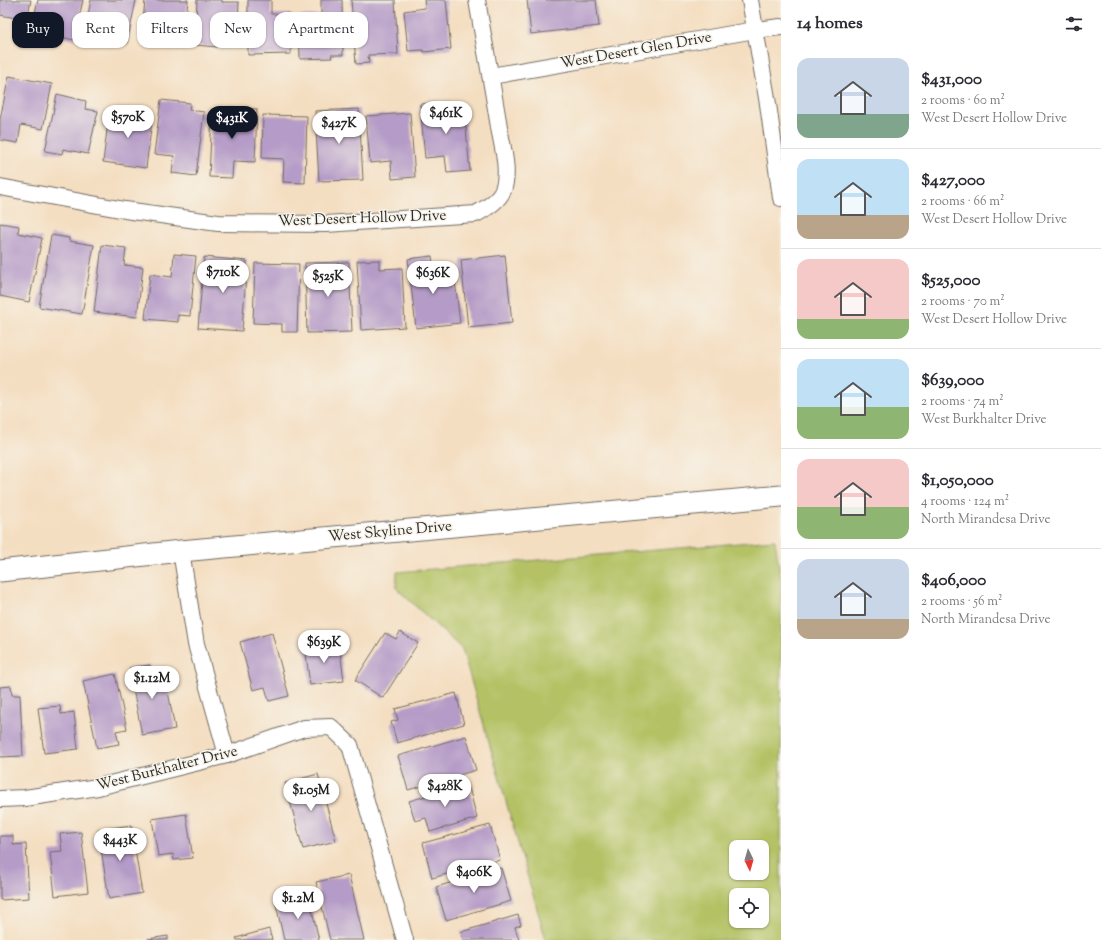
<!DOCTYPE html>
<meta charset="utf-8">
<style>
:root{--surface:#fff;--page:#f2f2f3;--text:#2b2b33;--muted:#7c7c81;--line:#e1e1e2;--accent:#111827}
body{margin:0;font-family:"Sorts Mill Goudy",serif;background:var(--page);color:var(--text);height:100vh;display:flex;flex-direction:column;font-size:15px;white-space:nowrap}
*{box-sizing:border-box;margin:0}
p{font-size:13px;color:var(--muted)}
.icon{flex:none;width:22px;height:22px;fill:none;stroke:currentColor;stroke-width:2;stroke-linecap:round;stroke-linejoin:round}
.map{position:relative;flex:1;overflow:hidden}
.drawer{display:flex;flex-direction:column;background:var(--surface);width:320px}
.drawer>*{flex:none}
.top-card{position:absolute;left:12px;top:12px;width:380px;height:36px;display:flex;gap:8px}
.needle{width:26px;rotate:175deg}
.tools{position:absolute;left:729px;top:840px;display:grid;gap:8px}
.tools a{display:grid;place-items:center;width:40px;height:40px;border-radius:8px;background:var(--surface);box-shadow:0 1px 3px #0004;font-size:20px}
.price{position:absolute;translate:-50% -34px;padding:0 9px;border-radius:14px;background:#fff;color:#222;font-size:13px;line-height:26px;filter:drop-shadow(0 1px 2px #0008)}
.price::after{content:'';position:absolute;left:50%;top:24px;width:12px;height:9px;margin-left:-6px;background:inherit;clip-path:polygon(0 0,100% 0,50% 100%)}
.price.selected{background:var(--accent);color:#fff}
ul{padding:0;list-style:none}
li{display:flex;align-items:center;gap:12px;height:100px;padding:0 16px}
li+li{border-top:1px solid var(--line)}
li span{display:grid;place-items:center;flex:none;width:112px;height:80px;border-radius:12px;color:#555}
li>.icon{margin-inline-start:auto}
span .icon{width:48px;height:48px;fill:#fffc;stroke-width:1}
li b{font-size:17px}
h2{display:flex;justify-content:space-between;align-items:center;height:48px;padding:0 16px;font-size:17px}
.pill{padding:0 14px;border-radius:12px;background:var(--surface);box-shadow:0 1px 3px #0004;font-size:14px;line-height:36px}
.pill.selected{background:var(--accent);color:#fff}
main{display:flex;flex:1;min-height:0}
.map>svg:first-child{display:block}
</style>
<main>
<div class="map">
<svg width="781" height="940" viewBox="0 0 781 940">
<rect width="100%" height="100%" fill="#f7f3e8"/>
<filter id="ink" filterUnits="userSpaceOnUse"><feTurbulence type="fractalNoise" baseFrequency=".025" numOctaves="2"/><feDisplacementMap in="SourceGraphic" scale="8" xChannelSelector="R" yChannelSelector="G"/><feConvolveMatrix kernelMatrix="1 2 1 2 8 2 1 2 1" color-interpolation-filters="sRGB"/></filter>
<filter id="wash" filterUnits="userSpaceOnUse"><feTurbulence type="fractalNoise" baseFrequency=".012" numOctaves="4" result="noise"/><feDisplacementMap in="SourceGraphic" scale="16" xChannelSelector="R" yChannelSelector="G"/><feGaussianBlur stdDeviation="0.9" result="paint"/><feColorMatrix in="noise" values="0 0 0 0 0 0 0 0 0 0 0 0 0 0 0 0 0 1.4 0 .05"/><feComposite in="paint" operator="in"/></filter>
<g filter="url(#wash)">
<rect width="100%" height="100%" fill="#f4dec1"/>
<path fill="#b4c265" stroke="#707648" fill-rule="evenodd" d="M 775,540 L 781,581 L 781,940 L 546,940 L 462,649 L 396,588 L 397,572 ZM 736,847 L 762,847 L 762,873 L 736,873 ZM 736,895 L 762,895 L 762,921 L 736,921 Z"/>
<g id="blocks">
<g fill="#b59bc7">
<polygon points="0,0 31,0 27,20 0,15"/>
<polygon points="38,0 83,0 74,40 31,30"/>
<polygon points="91,0 136,0 127,44 84,35"/>
<polygon points="145,0 188,0 183,45 152,42 153,34 142,33"/>
<polygon points="197,0 222,0 222,2 239,2 237,41 217,40 217,47 195,45"/>
<polygon points="248,0 271,0 271,14 291,14 291,54 248,55"/>
<polygon points="321,0 342,0 343,55 331,55 332,58 300,59 299,16 321,15"/>
<polygon points="351,0 395,0 398,54 368,55 369,63 356,64"/>
<polygon points="424,0 446,0 451,49 424,52 423,50 408,51 404,11 425,8"/>
<polygon points="527,0 596,0 599,26 531,34"/>
<polygon points="9,76 52,84 43,129 21,125 18,143 0,140 0,119"/>
<polygon points="57,94 86,101 85,109 98,111 88,154 63,149 62,154 45,151"/>
<polygon points="161,100 190,103 189,110 204,112 196,176 172,173 174,156 154,154"/>
<polygon points="448,102 449,109 464,108 470,171 447,173 445,156 425,158 420,104"/>
<polygon points="229,107 257,109 255,162 233,161 232,178 209,177 212,113 229,113"/>
<polygon points="123,109 153,113 146,168 103,162 109,114 122,116"/>
<polygon points="359,109 363,180 319,181 315,111"/>
<polygon points="410,113 415,177 392,179 391,161 370,163 366,116"/>
<polygon points="263,115 307,116 305,183 283,182 284,159 262,158"/>
<polygon points="0,223 19,226 18,233 42,238 29,302 0,296"/>
<polygon points="51,235 69,238 69,241 94,245 82,314 39,307"/>
<polygon points="102,245 126,248 124,265 143,267 137,317 94,312"/>
<polygon points="174,254 196,256 190,316 178,315 178,322 145,319 150,274 172,277"/>
<polygon points="505,255 512,323 468,328 461,260"/>
<polygon points="432,256 434,274 454,272 460,323 416,328 408,259"/>
<polygon points="204,257 247,261 242,331 198,328"/>
<polygon points="379,260 379,269 402,268 405,327 361,330 357,261"/>
<polygon points="349,262 352,332 307,333 305,263"/>
<polygon points="255,263 299,264 297,332 282,332 282,324 253,323"/>
<polygon points="400,632 418,643 383,698 355,680 385,633 396,639"/>
<polygon points="272,633 289,696 269,701 265,687 253,690 240,642"/>
<polygon points="339,642 344,681 310,685 305,646"/>
<polygon points="150,665 151,673 164,670 175,729 142,735 129,668"/>
<polygon points="115,674 127,729 116,731 119,744 97,748 83,681"/>
<polygon points="11,686 12,695 20,695 23,756 0,757 0,687"/>
<polygon points="456,693 464,724 397,743 391,722 398,720 395,709"/>
<polygon points="60,706 61,714 74,712 78,749 44,753 38,708"/>
<polygon points="466,736 476,770 408,790 398,756"/>
<polygon points="318,774 336,841 303,849 285,783"/>
<polygon points="468,784 477,818 430,832 426,818 415,821 409,801"/>
<polygon points="186,814 193,858 174,860 173,854 158,856 152,819"/>
<polygon points="131,825 142,893 109,899 98,830"/>
<polygon points="490,825 500,860 432,878 423,843"/>
<polygon points="81,832 88,892 55,896 50,852 62,851 60,834"/>
<polygon points="0,836 13,836 13,845 26,844 29,898 0,900"/>
<polygon points="501,868 511,901 446,920 436,887"/>
<polygon points="349,875 364,940 330,940 316,882"/>
<polygon points="309,897 319,940 284,940 276,904"/>
<polygon points="518,915 521,925 515,927 519,940 463,940 461,932"/>
<polygon points="269,929 272,940 237,940 236,938"/>
<polygon points="168,936 168,940 148,940 148,939"/>
</g>
</g>
</g>
<g filter="url(#ink)">
<use href="#blocks" fill-opacity="0" stroke="#716a60" stroke-width="1"/>
<g fill="none" stroke-linecap="round" stroke-linejoin="round">
<defs>
<g id="minor">
<polyline points="750,0 768,104 781,198"/>
<polyline points="491,76 755,30 781,27"/>
<path d="M 0,187 L 125,210 L 218,223 L 326,224 L 476,214 C 486,208 499,201 503,190 C 510,171 502,146 499,127 C 492,84 484,42 477,0"/>
<polyline points="181,551 196,644 227,755"/>
<polyline points="0,799 25,798 98,787 227,755 304,728 331,727 350,745 405,940"/>
</g>
<polyline id="tertiary" points="0,571 181,551 781,496"/>
</defs>
<use href="#minor" stroke="#716a60" stroke-width="18"/>
<use href="#tertiary" stroke="#716a60" stroke-width="23"/>
<use href="#minor" stroke="#fff" stroke-width="16"/>
<use href="#tertiary" stroke="#fff" stroke-width="21"/>
</g>
</g>
<g text-anchor="middle" dominant-baseline="central" stroke-width="3" stroke-linejoin="round" paint-order="stroke">
<g font-size="15" fill="#2b2b2b" stroke="#f7f3e8">
<text transform="translate(636 51) rotate(-10)">West Desert Glen Drive</text>
<text transform="translate(362 219) rotate(-2)">West Desert Hollow Drive</text>
<text transform="translate(390 532) rotate(-5)">West Skyline Drive</text>
<text transform="translate(167 769) rotate(-14)">West Burkhalter Drive</text>
</g>
</g>
</svg>
<div class="tools">
<a><svg class="needle" viewBox="-14 -14 28 28"><path d="M0-13l5 13h-10z" fill="#e53935"/><path d="M0 13l5-13h-10z" fill="#7c7c81"/></svg></a>
<a><svg class="icon" aria-label="locate" viewBox="0 0 24 24"><circle cx="12" cy="12" r="6"/><path d="M12 2v4M12 18v4M2 12h4M18 12h4"/></svg></a>
</div>
<b class="price" style="left:446px;top:135px">$461K</b>
<b class="price" style="left:128px;top:139px">$570K</b>
<b class="price selected" style="left:232px;top:140px">$431K</b>
<b class="price" style="left:339px;top:145px">$427K</b>
<b class="price" style="left:223px;top:294px">$710K</b>
<b class="price" style="left:433px;top:295px">$636K</b>
<b class="price" style="left:328px;top:298px">$525K</b>
<b class="price" style="left:324px;top:664px">$639K</b>
<b class="price" style="left:152px;top:700px">$1.12M</b>
<b class="price" style="left:445px;top:808px">$428K</b>
<b class="price" style="left:311px;top:812px">$1.05M</b>
<b class="price" style="left:120px;top:862px">$443K</b>
<b class="price" style="left:474px;top:894px">$406K</b>
<b class="price" style="left:298px;top:920px">$1.2M</b>
<div class="top-card">
<a class="pill selected">Buy</a>
<a class="pill">Rent</a>
<a class="pill">Filters</a>
<a class="pill">New</a>
<a class="pill">Apartment</a>
</div>
</div>
<section class="drawer">
<h2>14 homes<svg class="icon" aria-label="filters" viewBox="0 0 24 24"><path d="M4 7h16M4 17h16"/><circle cx="9" cy="7" r="2"/><circle cx="15" cy="17" r="2"/></svg></h2>
<ul>
<li><span style="background:linear-gradient(#c9d6e8 70%,#7fa58c 0)"><svg class="icon" aria-label="home" viewBox="0 0 24 24"><path d="M3 11l9-7 9 7M6 9v11h12V9"/></svg></span><div><b>$431,000</b><p>2 rooms · 60 m²</p><p>West Desert Hollow Drive</p></div></li>
<li><span style="background:linear-gradient(#bfe0f5 70%,#b9a48a 0)"><svg class="icon" aria-label="home" viewBox="0 0 24 24"><path d="M3 11l9-7 9 7M6 9v11h12V9"/></svg></span><div><b>$427,000</b><p>2 rooms · 66 m²</p><p>West Desert Hollow Drive</p></div></li>
<li><span style="background:linear-gradient(#f6c9c9 75%,#8fb573 0)"><svg class="icon" aria-label="home" viewBox="0 0 24 24"><path d="M3 11l9-7 9 7M6 9v11h12V9"/></svg></span><div><b>$525,000</b><p>2 rooms · 70 m²</p><p>West Desert Hollow Drive</p></div></li>
<li><span style="background:linear-gradient(#bfe0f5 60%,#8fb573 0)"><svg class="icon" aria-label="home" viewBox="0 0 24 24"><path d="M3 11l9-7 9 7M6 9v11h12V9"/></svg></span><div><b>$639,000</b><p>2 rooms · 74 m²</p><p>West Burkhalter Drive</p></div></li>
<li><span style="background:linear-gradient(#f6c9c9 60%,#8fb573 0)"><svg class="icon" aria-label="home" viewBox="0 0 24 24"><path d="M3 11l9-7 9 7M6 9v11h12V9"/></svg></span><div><b>$1,050,000</b><p>4 rooms · 124 m²</p><p>North Mirandesa Drive</p></div></li>
<li><span style="background:linear-gradient(#c9d6e8 75%,#b9a48a 0)"><svg class="icon" aria-label="home" viewBox="0 0 24 24"><path d="M3 11l9-7 9 7M6 9v11h12V9"/></svg></span><div><b>$406,000</b><p>2 rooms · 56 m²</p><p>North Mirandesa Drive</p></div></li>
</ul>
</section>
</main>
